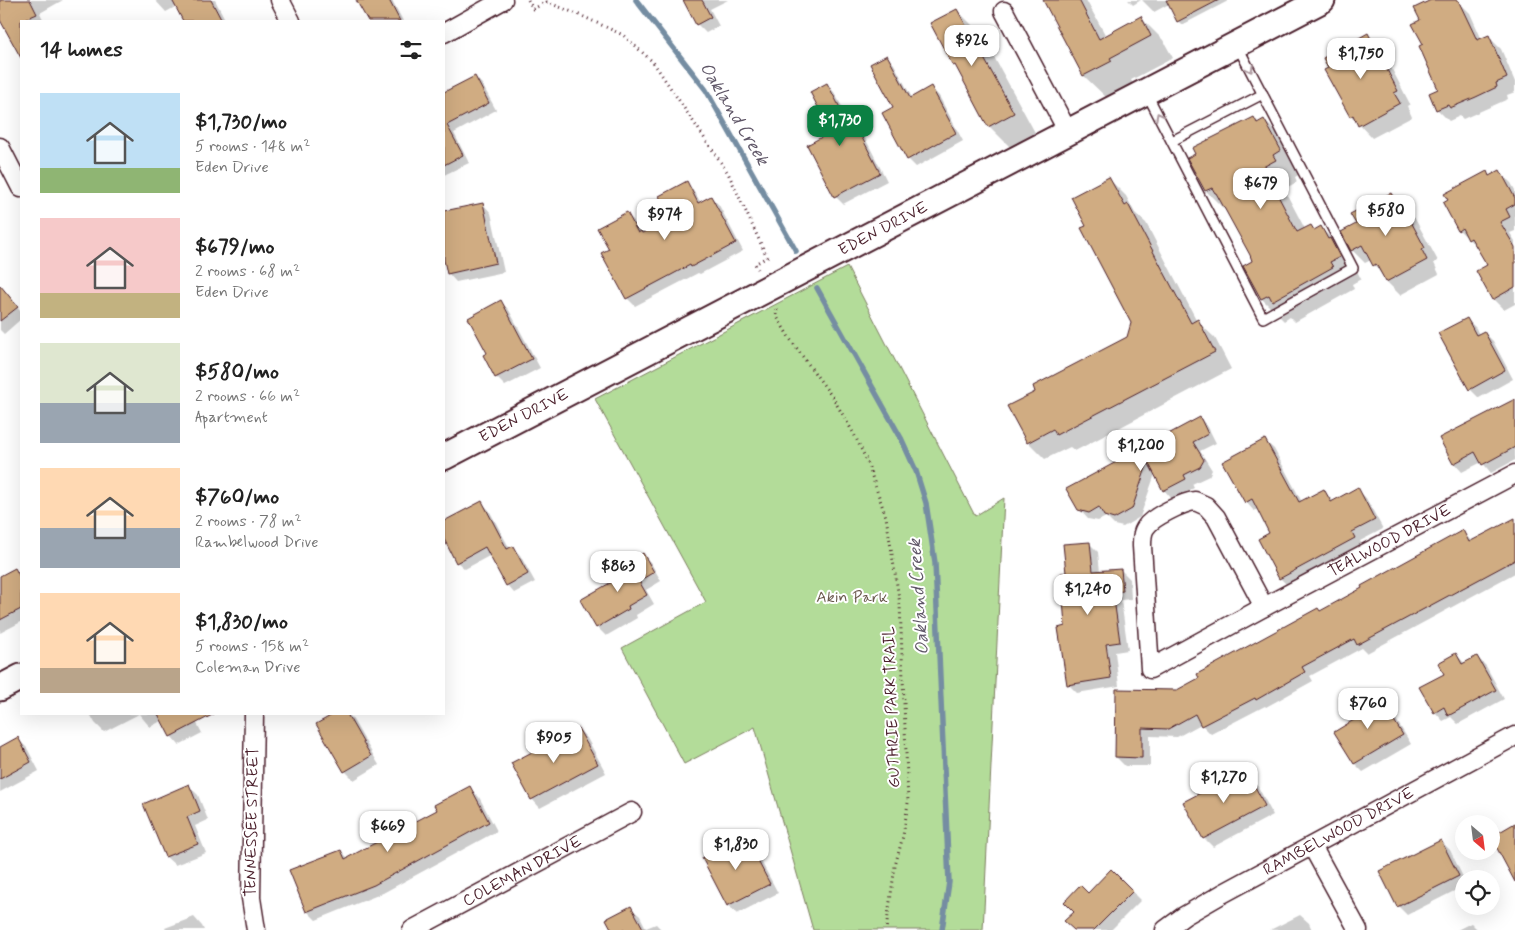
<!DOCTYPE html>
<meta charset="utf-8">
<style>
:root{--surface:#fff;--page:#f6f6f6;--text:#222;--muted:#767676;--accent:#0b8043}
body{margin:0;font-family:Mynerve,sans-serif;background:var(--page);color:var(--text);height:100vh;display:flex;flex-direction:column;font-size:19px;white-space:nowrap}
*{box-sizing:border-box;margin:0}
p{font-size:16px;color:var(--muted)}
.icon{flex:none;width:28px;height:28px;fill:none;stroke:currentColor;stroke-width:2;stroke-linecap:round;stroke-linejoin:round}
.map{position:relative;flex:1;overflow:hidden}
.panel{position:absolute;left:20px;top:20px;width:425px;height:695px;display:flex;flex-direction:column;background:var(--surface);border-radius:0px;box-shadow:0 5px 20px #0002}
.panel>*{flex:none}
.needle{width:32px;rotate:152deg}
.buttons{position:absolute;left:1455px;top:815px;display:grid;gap:10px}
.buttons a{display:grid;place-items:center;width:45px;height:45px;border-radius:50%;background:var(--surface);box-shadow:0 5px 20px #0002;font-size:25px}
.price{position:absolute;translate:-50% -42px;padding:0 11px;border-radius:10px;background:#fff;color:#222;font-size:16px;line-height:32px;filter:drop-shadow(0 1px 2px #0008)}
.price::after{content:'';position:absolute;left:50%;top:30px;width:15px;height:11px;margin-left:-8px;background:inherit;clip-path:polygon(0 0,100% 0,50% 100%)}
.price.active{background:var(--accent);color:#fff}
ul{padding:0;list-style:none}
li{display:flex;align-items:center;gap:15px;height:125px;padding:0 20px}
li span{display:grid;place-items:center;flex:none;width:140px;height:100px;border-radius:0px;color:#555}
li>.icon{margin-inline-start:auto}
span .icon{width:60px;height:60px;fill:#fffc;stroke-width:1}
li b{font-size:21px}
h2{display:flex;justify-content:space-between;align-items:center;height:60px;padding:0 20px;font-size:21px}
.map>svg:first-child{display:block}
</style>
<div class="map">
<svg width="1515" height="930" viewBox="0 0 1515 930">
<rect width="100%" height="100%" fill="#fff"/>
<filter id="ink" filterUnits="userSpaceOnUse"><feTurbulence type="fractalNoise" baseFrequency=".02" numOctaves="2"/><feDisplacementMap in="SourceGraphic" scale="10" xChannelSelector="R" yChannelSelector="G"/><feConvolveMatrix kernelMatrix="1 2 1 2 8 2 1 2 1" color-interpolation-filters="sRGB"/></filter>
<g filter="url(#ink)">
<polygon fill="#b3dc99" stroke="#7e7e62" points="847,267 975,516 1004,498 983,930 813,930 755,727 684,764 622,648 706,602 595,399"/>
<g fill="#0003">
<polygon points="7,0 63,0 40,13 44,21 21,21 21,58 0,18 0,4"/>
<polygon points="155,0 215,0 226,21 185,21 177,6 166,12"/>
<polygon points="358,0 392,0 403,21 369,21"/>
<polygon points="685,0 728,0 710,9 719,26 706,33 697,24"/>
<polygon points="1044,0 1086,0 1106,36 1141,18 1163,40 1173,58 1131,80 1133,84 1107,98 1084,76"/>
<polygon points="1128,0 1141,0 1133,5"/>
<polygon points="1142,0 1227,0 1228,1 1182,25 1178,21 1169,4 1154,12"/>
<polygon points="1433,0 1458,1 1470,13 1482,40 1489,37 1501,49 1515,82 1515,92 1507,95 1508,99 1463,119 1460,116 1449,121 1437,109 1440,90 1424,45 1422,20"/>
<polygon points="957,10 982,35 1038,138 1014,151 989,126 932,23"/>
<polygon points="1368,35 1381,48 1410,104 1407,106 1412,117 1372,138 1351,116"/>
<polygon points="887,56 894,64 912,98 931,88 939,96 963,141 916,167 908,159 895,107"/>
<polygon points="475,77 482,84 496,110 454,133 469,163 444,175 444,97 446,96 444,93"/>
<polygon points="826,84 834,92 851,123 853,122 861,130 887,181 843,204 835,196 833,132"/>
<polygon points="1254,118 1259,123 1264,120 1286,142 1302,173 1295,177 1297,182 1284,189 1305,229 1311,226 1316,231 1321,228 1343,250 1352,261 1361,279 1352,284 1354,289 1295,322 1290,317 1284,321 1262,299 1245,266 1254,261 1228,213 1206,191"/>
<polygon points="1500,172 1511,183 1515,190 1515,231 1510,233 1515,241 1515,304 1504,310 1493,299 1488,266 1479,249 1459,230 1486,173 1490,177"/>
<polygon points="1109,179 1126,196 1135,213 1146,223 1197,321 1215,338 1231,369 1075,451 1070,447 1045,459 1028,442 1037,392 1128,337 1132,322 1088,226"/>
<polygon points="687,183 694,191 701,203 711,197 719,205 743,251 700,274 698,273 635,306 627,298 610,249 626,213 634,221 642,234 672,218"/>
<polygon points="1391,194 1413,215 1438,261 1434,263 1439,274 1400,295 1387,282 1371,260 1365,263 1352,250 1357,225"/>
<polygon points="483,204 491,213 504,272 456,282 448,273 444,251 444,212"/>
<polygon points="0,285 21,311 21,319 4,334 0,330"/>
<polygon points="501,302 509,310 540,368 505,386 496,377 485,355 489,353"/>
<polygon points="1467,319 1476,328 1479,335 1484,332 1493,341 1513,379 1479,398 1470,389"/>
<polygon points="1515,400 1515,460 1491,473 1482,462 1462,472 1454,463"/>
<polygon points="1200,418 1208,427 1216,443 1200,451 1212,470 1209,476 1192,484 1194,488 1172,499 1164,490 1155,474 1140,517 1123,527 1114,525 1106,517 1098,521 1088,519 1079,509"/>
<polygon points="1265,441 1274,449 1302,502 1324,491 1334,502 1357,489 1366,498 1383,529 1360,541 1363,547 1288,586 1280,578 1271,533 1258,509 1254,511 1246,502"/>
<polygon points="481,502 489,510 510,549 513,548 520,555 535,582 514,593 507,585 491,555 465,569 457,562 444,536 444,522"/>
<polygon points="1515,520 1515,573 1367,653 1362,648 1310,676 1313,681 1266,707 1265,706 1211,734 1201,724 1177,737 1150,736 1150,766 1125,766 1116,757 1117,690 1177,691 1463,532 1472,542"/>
<polygon points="1090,544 1098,552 1100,572 1121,570 1130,579 1131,599 1121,600 1128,650 1115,652 1119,686 1077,693 1068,684 1067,574"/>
<polygon points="643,555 651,563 661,581 646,590 654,604 636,615 637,618 606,636 597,627"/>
<polygon points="15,570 21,576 21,622 0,633 0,578"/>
<polygon points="1456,654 1465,664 1477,657 1486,666 1504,699 1458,724 1451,717 1443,721 1435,712 1446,674"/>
<polygon points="1377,694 1386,703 1411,744 1363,772 1355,764 1358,719"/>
<polygon points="90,714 192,714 202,733 179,745 171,736 163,720 150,727 139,714 104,732 95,723"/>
<polygon points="336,714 348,714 352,718 379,765 354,780 345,771 318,725"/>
<polygon points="578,729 587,738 606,773 540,808 532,799"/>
<polygon points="18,739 27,748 39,771 0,792 0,748"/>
<polygon points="1246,771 1254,779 1273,815 1213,847 1204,838"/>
<polygon points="189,786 198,795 208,820 195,826 206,853 175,865 166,857 145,805"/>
<polygon points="470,788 479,797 497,831 383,893 316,920 307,911 341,851 349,859 439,811"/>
<polygon points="744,837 753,846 778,893 737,914 728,905"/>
<polygon points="1441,841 1450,850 1464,879 1464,886 1407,915 1398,906"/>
<polygon points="1112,871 1141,900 1111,930 1075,930 1075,912 1088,895"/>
<polygon points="631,908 640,916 646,928 656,924 662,930 613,930"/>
<polygon points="1300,915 1309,923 1312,930 1270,930"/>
<polygon points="194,917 202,926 204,930 166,930 165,928"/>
<polygon points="1471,923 1478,930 1457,930"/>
</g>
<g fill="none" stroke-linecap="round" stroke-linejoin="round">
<g stroke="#748da2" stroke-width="5.5">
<polyline points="636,0 706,90 796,251"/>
<polyline points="817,288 901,438 916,471 926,503 935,563 949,882 942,930"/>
</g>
</g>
<g fill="#d0ac82" stroke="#4a1f2b">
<polygon points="0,0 30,0 37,14 21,21 21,58 0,20"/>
<polygon points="172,0 211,0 222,21 183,21"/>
<polygon points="356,0 389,0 400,21 368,21"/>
<polygon points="683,0 702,0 711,17 696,25"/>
<polygon points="1043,0 1079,0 1099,39 1141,16 1151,36 1110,58 1112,61 1083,76"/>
<polygon points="1166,0 1219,0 1177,22"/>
<polygon points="1431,0 1458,0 1477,40 1489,35 1507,78 1496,83 1497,87 1476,97 1450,108 1448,105 1436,110 1429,93 1438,89 1419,46 1423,44 1412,24 1420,20 1414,8"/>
<polygon points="957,9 1014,113 988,127 955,65 953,66 930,23"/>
<polygon points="1368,33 1398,91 1394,93 1400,103 1358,126 1353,115 1350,117 1324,70 1328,68 1323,58"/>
<polygon points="887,55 910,98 931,86 956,133 907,160 882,113 893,107 870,64"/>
<polygon points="475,76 489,103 447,125 463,155 444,165 444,92"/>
<polygon points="827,83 848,123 853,120 880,173 834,197 807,145 831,132 810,92"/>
<polygon points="1254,117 1257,123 1264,119 1281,150 1273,155 1276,160 1263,167 1297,232 1311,225 1314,230 1321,226 1328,239 1330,238 1340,257 1330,262 1333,267 1272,301 1269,295 1261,299 1243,266 1252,261 1250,255 1216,193 1215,193 1212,188 1205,191 1187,158 1195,154 1192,148"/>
<polygon points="1500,170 1515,198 1515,204 1506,209 1510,217 1500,222 1515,247 1515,287 1492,300 1476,271 1487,265 1471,238 1468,240 1462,228 1458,231 1443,203 1448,200 1444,194 1487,171 1489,176"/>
<polygon points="1109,177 1125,206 1128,204 1191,323 1198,319 1215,352 1056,435 1053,429 1027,443 1007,406 1035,392 1033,386 1127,337 1131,323 1081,228 1086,226 1071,197"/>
<polygon points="687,181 698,203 711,196 736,243 691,267 690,265 626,299 601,253 609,249 597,228 627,212 638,233 641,231 642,233 670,218 659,196"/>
<polygon points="1391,193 1396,202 1400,201 1425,248 1422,250 1427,260 1386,282 1376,264 1373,266 1362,245 1351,251 1341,232 1356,224 1350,214"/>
<polygon points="483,203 496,263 447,274 444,260 444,211"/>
<polygon points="0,285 18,307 0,321"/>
<polygon points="501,300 532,359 495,378 483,355 487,353 468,318"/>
<polygon points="1467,318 1476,335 1484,331 1505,370 1469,390 1438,333"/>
<polygon points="1515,399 1515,447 1482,465 1475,452 1453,464 1439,438"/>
<polygon points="1200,417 1208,434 1193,442 1204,460 1200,467 1184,475 1186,479 1163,491 1148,462 1132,509 1114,519 1104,516 1099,507 1089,513 1078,510 1066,489"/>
<polygon points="1265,439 1299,502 1324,489 1331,502 1358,487 1375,520 1352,532 1355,538 1279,579 1258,539 1269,533 1252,499 1245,503 1222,462"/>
<polygon points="482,501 507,549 513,546 528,574 506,586 485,547 456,563 444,539 444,521"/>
<polygon points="1515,518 1515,560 1357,645 1354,639 1302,667 1305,672 1256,700 1255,698 1201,726 1195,714 1168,729 1142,728 1142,758 1115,757 1116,689 1177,690 1199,678 1197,674 1318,608 1320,611 1362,588 1361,586 1463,530 1469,542"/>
<polygon points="1090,542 1093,571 1121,569 1123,591 1113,592 1120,642 1106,644 1111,678 1067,685 1058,628 1065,626 1061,573 1066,573 1063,544"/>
<polygon points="643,553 654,572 639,581 647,595 628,606 629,609 596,628 580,600 631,571 626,563"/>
<polygon points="15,568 21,579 21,609 0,620 0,576"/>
<polygon points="1456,653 1462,664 1477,656 1496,690 1448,716 1444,707 1434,713 1419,687 1444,674 1438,663"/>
<polygon points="1377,693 1403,735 1354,764 1334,732 1357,718 1351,709"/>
<polygon points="158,714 214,714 170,737"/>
<polygon points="334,714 347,714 371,756 344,772 316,724"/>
<polygon points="578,728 598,764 531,800 511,763"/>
<polygon points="18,737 31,762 0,779 0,747"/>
<polygon points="1246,769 1265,806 1203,839 1183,802"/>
<polygon points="189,784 200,811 187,817 198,844 165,857 143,804"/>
<polygon points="470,786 489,822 374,885 306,912 289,870 341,850 345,859 437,810 434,805"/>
<polygon points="1515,823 1515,882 1491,837"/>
<polygon points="745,836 770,884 727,906 702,858"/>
<polygon points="1441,840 1459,876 1397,907 1379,871"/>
<polygon points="1111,869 1133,891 1094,930 1074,930 1064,921 1074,912 1064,902 1080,885 1088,893"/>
<polygon points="631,906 644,930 612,930 606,919"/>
</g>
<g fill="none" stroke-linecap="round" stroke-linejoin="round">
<defs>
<g id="lane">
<polyline points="1147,94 1263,318 1353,268 1238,47"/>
<polyline points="1172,141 1263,94"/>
</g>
<g id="street">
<polyline points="280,0 291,21"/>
<polyline points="1004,11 1068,132"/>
<polyline points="444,33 503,0"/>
<polyline points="0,147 21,188"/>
<path d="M 1195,501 L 1206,506 L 1216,517 L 1264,607 L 1150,669 L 1142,546 C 1142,539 1142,532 1146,527 C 1152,517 1184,502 1195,501 Z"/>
<path id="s1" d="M 1264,607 L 1515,474"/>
<polyline points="254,714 251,898 256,930"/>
<polyline points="1312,846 1358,930"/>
<path id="s2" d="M 412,930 L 632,812"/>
<path id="s3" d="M 1165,930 L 1184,916 L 1222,894 L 1515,736"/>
</g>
<g id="secondary">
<path id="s4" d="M 444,457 L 1322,0"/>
<polyline points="0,688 21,677"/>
</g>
</defs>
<use href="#lane" stroke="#4a1f2b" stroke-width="12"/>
<use href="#street" stroke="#4a1f2b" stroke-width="21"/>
<use href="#secondary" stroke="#4a1f2b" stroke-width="29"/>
<g stroke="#4a1f2b" stroke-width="3" stroke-dasharray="1 4" stroke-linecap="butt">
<polyline points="528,0 533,9 547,2 582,16 623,35 653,62 728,173 767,257 755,264 758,269"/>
<polyline points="777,309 776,315 790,339 833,398 854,434 866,459 886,517 900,604 908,803 903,836 895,866 886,930"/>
</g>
<use href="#lane" stroke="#fff" stroke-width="9"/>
<use href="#street" stroke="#fff" stroke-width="18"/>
<use href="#secondary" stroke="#fff" stroke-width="25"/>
</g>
<defs><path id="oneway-chevron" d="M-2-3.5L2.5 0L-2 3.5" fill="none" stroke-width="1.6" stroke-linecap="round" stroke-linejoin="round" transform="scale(1.25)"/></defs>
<g stroke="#ae9aa0">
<use href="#oneway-chevron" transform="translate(1250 69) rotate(63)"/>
<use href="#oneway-chevron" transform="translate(1159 116) rotate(-117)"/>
</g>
</g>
<g text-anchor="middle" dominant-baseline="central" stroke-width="4" stroke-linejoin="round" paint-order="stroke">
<g font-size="16" fill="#4a1f2b" stroke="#fff">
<text stroke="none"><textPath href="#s4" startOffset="495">EDEN DRIVE</textPath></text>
<text stroke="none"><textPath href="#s4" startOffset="90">EDEN DRIVE</textPath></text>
<text stroke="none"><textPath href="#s1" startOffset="142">TEALWOOD DRIVE</textPath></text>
<text transform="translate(892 707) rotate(-92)">GUTHRIE PARK TRAIL</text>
<text transform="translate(252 822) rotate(-89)">TENNESSEE STREET</text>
<text stroke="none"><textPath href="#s3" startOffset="200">RAMBELWOOD DRIVE</textPath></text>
<text stroke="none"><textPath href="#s2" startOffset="125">COLEMAN DRIVE</textPath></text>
</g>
<g font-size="16" fill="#6a584c" stroke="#fff">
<text x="852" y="597">Akin Park</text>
</g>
<g font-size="18" font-style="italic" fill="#5f5667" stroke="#fff">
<text transform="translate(734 114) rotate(59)">Oakland Creek</text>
<text transform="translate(919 597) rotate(-94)">Oakland Creek</text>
</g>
</g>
</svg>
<div class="buttons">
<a><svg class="needle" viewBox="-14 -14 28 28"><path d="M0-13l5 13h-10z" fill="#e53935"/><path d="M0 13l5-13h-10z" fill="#767676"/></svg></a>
<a><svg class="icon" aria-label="locate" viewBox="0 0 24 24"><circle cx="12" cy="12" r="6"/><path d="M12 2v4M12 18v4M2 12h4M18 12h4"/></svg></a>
</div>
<b class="price" style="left:972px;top:67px">$926</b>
<b class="price" style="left:1361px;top:80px">$1,750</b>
<b class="price active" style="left:840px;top:147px">$1,730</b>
<b class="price" style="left:1261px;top:210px">$679</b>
<b class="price" style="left:1386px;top:237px">$580</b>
<b class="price" style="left:665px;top:241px">$974</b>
<b class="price" style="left:1141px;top:472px">$1,200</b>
<b class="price" style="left:618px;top:593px">$863</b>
<b class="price" style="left:1088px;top:616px">$1,240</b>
<b class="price" style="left:1368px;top:730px">$760</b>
<b class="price" style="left:554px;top:764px">$905</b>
<b class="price" style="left:1224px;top:804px">$1,270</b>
<b class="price" style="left:388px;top:853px">$669</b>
<b class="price" style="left:736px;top:871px">$1,830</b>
<section class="panel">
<h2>14 homes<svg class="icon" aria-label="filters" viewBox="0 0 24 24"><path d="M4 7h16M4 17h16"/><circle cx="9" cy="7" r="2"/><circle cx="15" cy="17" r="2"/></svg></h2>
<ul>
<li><span style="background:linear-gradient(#bfe0f5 75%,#8fb573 0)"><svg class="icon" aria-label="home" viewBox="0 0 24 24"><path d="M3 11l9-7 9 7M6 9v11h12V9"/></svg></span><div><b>$1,730/mo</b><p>5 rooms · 148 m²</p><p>Eden Drive</p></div></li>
<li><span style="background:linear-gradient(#f6c9c9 75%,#c2b280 0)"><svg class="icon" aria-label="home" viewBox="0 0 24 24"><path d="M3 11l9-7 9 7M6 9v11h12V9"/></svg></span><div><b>$679/mo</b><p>2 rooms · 68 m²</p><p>Eden Drive</p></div></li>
<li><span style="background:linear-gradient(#dfe7d0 60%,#9aa5b1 0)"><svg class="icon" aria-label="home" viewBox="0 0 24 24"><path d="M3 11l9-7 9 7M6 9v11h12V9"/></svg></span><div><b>$580/mo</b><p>2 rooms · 66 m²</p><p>Apartment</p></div></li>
<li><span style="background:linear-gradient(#ffd9b3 60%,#9aa5b1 0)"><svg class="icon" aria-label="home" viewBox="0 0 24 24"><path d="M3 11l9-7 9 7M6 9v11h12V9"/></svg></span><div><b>$760/mo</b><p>2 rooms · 78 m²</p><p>Rambelwood Drive</p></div></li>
<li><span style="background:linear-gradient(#ffd9b3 75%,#b9a48a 0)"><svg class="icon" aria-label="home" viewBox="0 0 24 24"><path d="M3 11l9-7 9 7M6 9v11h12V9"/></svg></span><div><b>$1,830/mo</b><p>5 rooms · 158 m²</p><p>Coleman Drive</p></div></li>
</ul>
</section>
</div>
